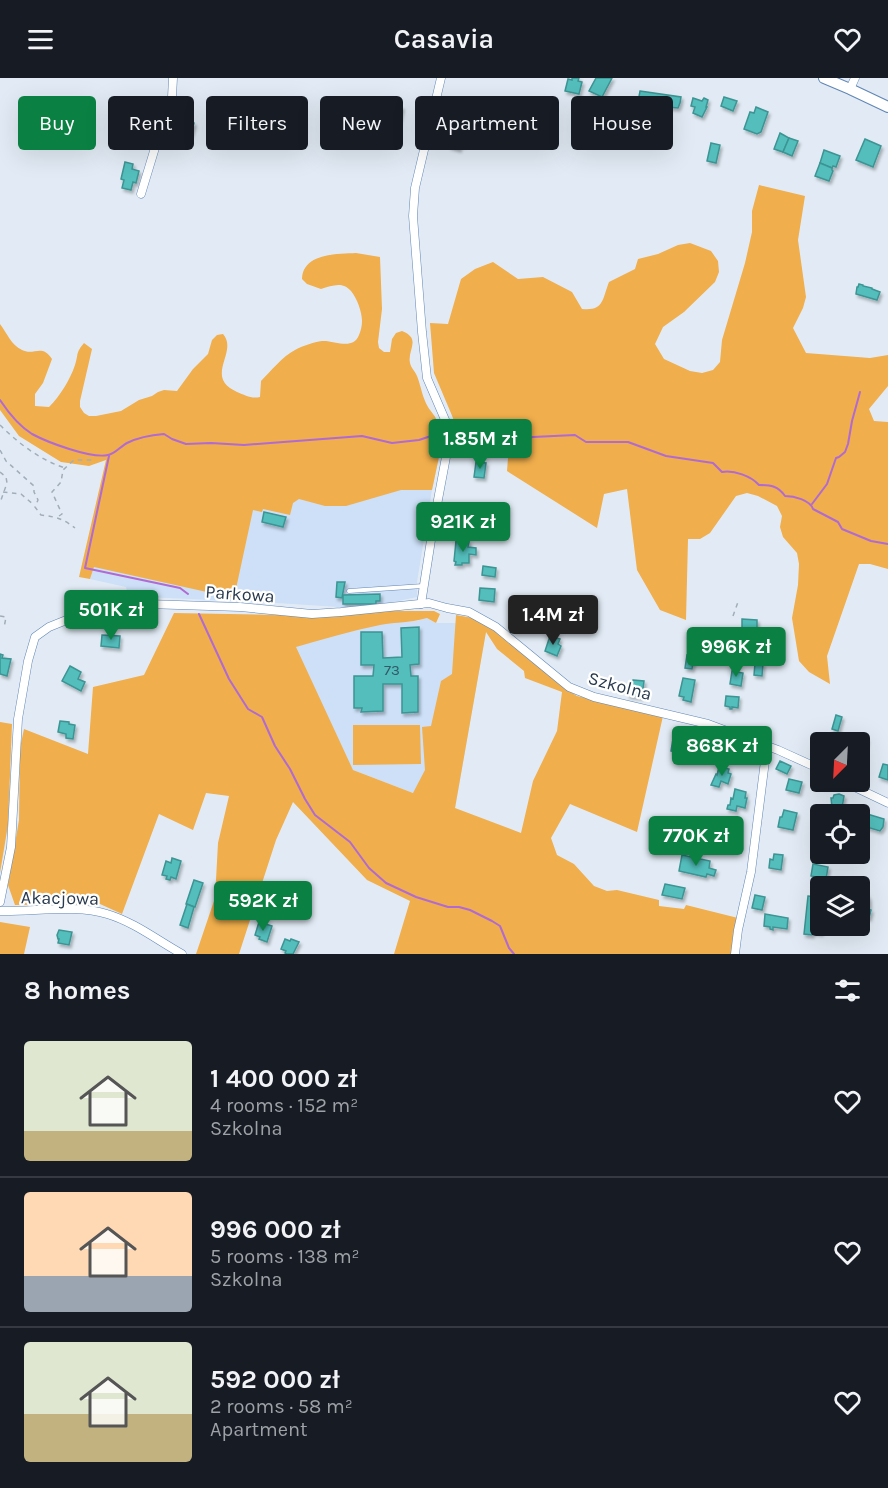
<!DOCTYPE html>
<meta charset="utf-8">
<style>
:root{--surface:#171b24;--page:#20242c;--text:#f1f3f6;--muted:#9ea1a6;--line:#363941;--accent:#0b8043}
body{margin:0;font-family:Karla,sans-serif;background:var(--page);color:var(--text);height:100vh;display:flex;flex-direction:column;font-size:22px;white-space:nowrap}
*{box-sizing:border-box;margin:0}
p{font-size:20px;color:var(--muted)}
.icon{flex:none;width:33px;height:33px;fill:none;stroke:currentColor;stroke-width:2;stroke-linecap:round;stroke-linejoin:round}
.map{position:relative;height:876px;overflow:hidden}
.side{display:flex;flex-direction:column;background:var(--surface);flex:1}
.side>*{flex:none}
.guide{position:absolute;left:18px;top:18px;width:852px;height:54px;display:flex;gap:12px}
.needle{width:39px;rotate:204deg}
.tools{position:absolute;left:810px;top:654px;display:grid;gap:12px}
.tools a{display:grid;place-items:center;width:60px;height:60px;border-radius:6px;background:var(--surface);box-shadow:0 6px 24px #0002;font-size:30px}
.price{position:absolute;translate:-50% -51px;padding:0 14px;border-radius:6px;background:var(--accent);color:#fff;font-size:20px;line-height:39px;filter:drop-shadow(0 2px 3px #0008)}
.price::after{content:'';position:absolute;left:50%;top:36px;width:18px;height:14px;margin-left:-9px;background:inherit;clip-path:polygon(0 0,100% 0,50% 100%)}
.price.selected{background:#222;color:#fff}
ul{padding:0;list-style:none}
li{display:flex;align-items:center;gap:18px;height:150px;padding:0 24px}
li+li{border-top:2px solid var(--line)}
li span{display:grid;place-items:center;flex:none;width:168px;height:120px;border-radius:6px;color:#555}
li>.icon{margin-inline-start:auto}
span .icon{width:72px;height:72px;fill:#fffc;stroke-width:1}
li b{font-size:26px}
h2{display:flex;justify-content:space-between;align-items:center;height:72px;padding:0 24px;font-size:26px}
.chip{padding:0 21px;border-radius:6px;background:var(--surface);box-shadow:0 6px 24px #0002;font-size:21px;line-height:54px}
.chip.selected{background:var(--accent);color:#fff}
header{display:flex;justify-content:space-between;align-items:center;height:78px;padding:0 24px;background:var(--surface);font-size:27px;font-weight:600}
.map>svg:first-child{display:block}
</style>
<header><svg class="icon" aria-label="menu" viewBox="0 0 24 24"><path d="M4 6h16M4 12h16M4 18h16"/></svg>Casavia<svg class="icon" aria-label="heart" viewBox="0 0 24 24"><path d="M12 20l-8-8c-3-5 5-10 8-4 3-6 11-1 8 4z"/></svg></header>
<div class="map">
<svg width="888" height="876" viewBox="0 0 888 876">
<defs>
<filter id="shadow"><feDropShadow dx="2" dy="3" stdDeviation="1.5" flood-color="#0004"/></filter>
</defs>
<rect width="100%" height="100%" fill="#e2ebf5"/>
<g fill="#cde0f7">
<polygon points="443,360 432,412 417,504 417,519 375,528 338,529 277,525 145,519 129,522 126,509 90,501 94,489"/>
<polygon points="209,538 416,543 427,540 436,545 455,545 486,553 455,731 353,692"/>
</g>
<g fill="#f0ae4c" fill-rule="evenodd">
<path d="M 759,107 L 805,118 L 798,162 L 806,219 L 803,230 L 793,250 L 806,275 L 870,280 L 888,277 L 888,308 L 869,331 L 874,343 L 888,344 L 888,491 L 870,486 L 859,486 L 827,578 L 830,606 L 809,594 L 799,583 L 792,540 L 798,507 L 799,486 L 797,475 L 783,459 L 780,449 L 782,438 L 777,428 L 758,418 L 747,415 L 736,418 L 710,455 L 700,461 L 688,461 L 686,542 L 660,532 L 637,492 L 627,411 L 604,416 L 597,450 L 507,393 L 509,367 L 506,362 L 456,358 L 453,340 L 434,295 L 430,245 L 448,246 L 461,201 L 475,191 L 493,184 L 518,201 L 543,199 L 572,214 L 582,231 C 604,233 602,222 609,204 L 635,191 L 638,181 L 658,176 L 678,167 L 690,165 L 711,173 L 718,183 L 719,194 L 715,204 L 684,234 L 663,249 L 655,266 L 664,281 L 690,293 L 702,295 L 713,292 L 720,284 L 722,262 L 745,185 L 752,154 L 752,133 Z"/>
<path d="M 356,175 L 380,179 L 382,231 L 378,264 L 379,270 L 384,274 L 390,274 L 392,261 L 396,255 L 402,253 C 422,261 407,272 410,285 C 411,290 415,293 417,298 C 421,308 422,319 428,329 C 431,334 437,339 437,345 C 438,349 436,355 435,359 L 443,360 L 432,412 L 401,412 L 346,428 L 325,428 L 299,421 L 293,425 L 290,437 L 263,431 L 262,434 L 253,432 L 234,520 L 94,489 L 90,501 L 79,499 L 106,382 L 89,388 L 61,384 L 19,358 L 0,332 L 0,246 C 7,255 11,267 22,272 C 34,278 42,265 52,281 L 43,305 L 35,316 L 35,328 L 49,329 C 60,318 70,302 75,287 C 79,275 75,276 84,265 L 92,271 L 80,323 L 80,329 L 84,335 L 89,338 L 96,338 L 121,333 L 139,322 L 152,318 L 158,314 L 164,312 L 177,313 L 193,291 L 208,276 L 212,262 L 217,257 L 223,256 C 239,274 203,299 237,314 C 245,317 251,321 260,319 L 261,303 C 270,294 283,278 295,272 C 302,268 314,264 322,263 C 334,262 353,273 359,257 C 361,252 362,248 362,243 C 362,234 357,220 351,213 C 342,203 332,208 321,211 L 307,206 L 302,201 C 303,175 337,176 356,175 Z"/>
<path d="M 394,531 L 396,533 L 434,533 L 440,536 L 436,545 L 427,540 C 411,545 396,544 380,547 C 351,553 324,561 296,569 L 353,692 L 413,715 L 425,692 L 422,649 L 431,648 L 441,603 L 452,596 L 456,537 L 473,540 L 489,548 L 562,608 L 577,618 L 663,638 L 637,754 L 570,726 L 551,760 L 557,777 L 574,786 L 594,808 L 607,813 L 617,812 L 659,822 L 659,828 L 684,831 L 686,827 L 738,840 L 733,876 L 394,876 L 410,823 L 367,802 L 293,724 L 276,762 L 239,876 L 196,876 L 215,820 L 218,765 L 229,718 L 206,715 L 193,752 L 159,736 L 122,836 L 100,826 L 15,827 L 8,807 L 19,742 L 20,670 L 24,651 L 88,676 L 93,609 L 144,597 L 174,535 L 327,538 ZM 486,554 L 497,571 L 524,593 L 525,600 L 562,614 L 557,653 L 533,703 L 521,755 L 455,730 Z"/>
<polygon points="0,644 12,646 8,747 0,795"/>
<polygon points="353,647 420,647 421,686 353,687"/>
<polygon points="0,844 30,849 24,876 0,876"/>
</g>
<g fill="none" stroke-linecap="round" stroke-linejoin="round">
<g stroke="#b06ad2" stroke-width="2">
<path d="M 0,322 C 8,334 19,348 32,356 C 47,364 91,381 108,377 C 115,376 121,368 127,365 C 139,359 151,357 164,356 L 172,361 L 186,366 L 211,365 L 244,367 L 362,358 L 392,365 L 419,362 L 434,357 L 444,357"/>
<path d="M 454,356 L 520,361 L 533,359 L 575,357 L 586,364 L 628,364 L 666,378 L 713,385 L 722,394 C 734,392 751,398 759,407 C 771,407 778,408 785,418 C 794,418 810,422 813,431 L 838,444 L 842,451 L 871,463 L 888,466"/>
<polyline points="109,378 85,490 180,510 188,516"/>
<polyline points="812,426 827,406 836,380 839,379 845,374 848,366 852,343 860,314"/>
<polyline points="199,536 229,601 248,631 262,639 275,668 290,691 305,721 315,737 350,764 369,790 386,805 416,819 448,829 459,829 470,832 492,843 500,848 509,870 514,876"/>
</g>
</g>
<g fill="#52bebc" stroke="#3c9493" stroke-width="1.5" filter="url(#shadow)">
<polygon points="572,0 579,0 578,3 582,4 579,16 565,13 568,1 572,2"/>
<polygon points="596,0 612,0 602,19 589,13"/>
<polygon points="640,13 681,19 680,25 678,30 667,29 666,34 654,32 655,27 638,24"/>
<polygon points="724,19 737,23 733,33 721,28"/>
<polygon points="457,20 472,25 468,36 453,31"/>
<polygon points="693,20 702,23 704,20 708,22 706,29 707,29 702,39 693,35 695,29 691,28"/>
<polygon points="386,25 402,29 399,43 382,40"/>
<polygon points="756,29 768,34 761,54 757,56 744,51 750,34 754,35"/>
<polygon points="179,41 194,45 191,56 176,53"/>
<polygon points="573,45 602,48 602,54 572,51"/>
<polygon points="449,49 467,52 463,67 460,66 459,71 449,68 450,64 446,63"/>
<polygon points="780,55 789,60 783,74 774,71"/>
<polygon points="789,60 798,63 792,78 783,74"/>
<polygon points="865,61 881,68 873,89 856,82"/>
<polygon points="711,65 720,67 716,85 707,83"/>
<polygon points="824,72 840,78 836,89 833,88 832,90 820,85"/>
<polygon points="125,84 133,86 132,91 139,93 136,105 133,104 131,112 122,110 124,102 121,101"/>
<polygon points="820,85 832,90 832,92 833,93 829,103 815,98"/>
<polygon points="859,206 863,207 863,208 872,210 872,211 880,214 877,222 856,216 857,209 858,209"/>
<polygon points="476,384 486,385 484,400 474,399"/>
<polygon points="264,434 286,439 283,449 262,444"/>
<polygon points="456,463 469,464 468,469 476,470 476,477 469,476 469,485 462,485 462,487 455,487 456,484 454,483"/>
<polygon points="483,488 496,490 495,499 482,497"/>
<polygon points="337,504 345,504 342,520 336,519"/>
<polygon points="480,510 495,511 494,524 479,522"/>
<polygon points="380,516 380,523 376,523 376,526 343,526 343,517"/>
<polygon points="742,541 757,542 757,553 742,552"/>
<polygon points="419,549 419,586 410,587 411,598 418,598 418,634 402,635 402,606 383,606 383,633 361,634 362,630 354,630 354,598 373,598 374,587 361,587 361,554 382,554 383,580 402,579 401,550"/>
<polygon points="701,554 715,557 715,559 720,560 718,572 713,571 713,573 699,571 700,566 698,566"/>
<polygon points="102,557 120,558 119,570 101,568"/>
<polygon points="550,558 560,561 558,566 561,568 557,578 545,573"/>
<polygon points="0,576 3,577 2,580 11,581 7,598 0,596"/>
<polygon points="687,577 694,579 692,591 685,590"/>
<polygon points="755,585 763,586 762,598 754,597"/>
<polygon points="70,588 81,594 78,601 85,604 81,613 62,603"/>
<polygon points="732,593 743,595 741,608 730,606"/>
<polygon points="683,600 695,602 691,624 683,622 684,619 679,618"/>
<polygon points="633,602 644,603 642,619 628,617 630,607 632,607"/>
<polygon points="726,618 739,619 738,630 732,629 732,631 730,631 730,629 725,628"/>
<polygon points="836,637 842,639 838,653 832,651"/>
<polygon points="60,643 69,644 69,646 75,647 73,661 66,660 66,656 58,654"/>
<polygon points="857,659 867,661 864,672 860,671 860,664 853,664 854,661 856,662"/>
<polygon points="673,661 689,665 687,676 679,674 679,677 675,676 675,674 671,673"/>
<polygon points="780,683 791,688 787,696 776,691"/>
<polygon points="883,686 888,687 888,702 879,699"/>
<polygon points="719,689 729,691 728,695 731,696 728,706 721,703 719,709 711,707 716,696 717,697"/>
<polygon points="789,701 802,704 799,715 786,712"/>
<polygon points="735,711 746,714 745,720 747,720 745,730 737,728 736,733 727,731 728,727 730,727 731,720 733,721"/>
<polygon points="839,716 844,718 842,730 832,729 831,720 833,720 834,717"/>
<polygon points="784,732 797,735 793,752 778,749 780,739 782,739"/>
<polygon points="864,735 884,741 883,749 880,753 860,747"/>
<polygon points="774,776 783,777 781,792 769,790 770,781 773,782"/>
<polygon points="682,777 710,783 709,790 716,792 714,798 707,796 706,799 679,793"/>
<polygon points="172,780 181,783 176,801 171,799 170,802 166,801 167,798 162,797 166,783 171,785"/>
<polygon points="813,786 828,789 826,801 811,798"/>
<polygon points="194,802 203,805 195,829 186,826"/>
<polygon points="665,806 685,810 682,821 662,817"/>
<polygon points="818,816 820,816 820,848 822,848 821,855 813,854"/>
<polygon points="863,816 867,817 869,821 869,829 865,828 864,830 871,832 869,840 862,838 860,839 860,818 861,819"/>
<polygon points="755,817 765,819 762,832 752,830"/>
<polygon points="808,818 816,819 812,857 804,856"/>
<polygon points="187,826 194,829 188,850 180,847"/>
<polygon points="765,836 788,840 787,851 773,849 773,852 770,851 770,849 764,848"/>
<polygon points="259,844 272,848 267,864 259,861 260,859 255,857"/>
<polygon points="59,852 72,854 69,867 58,865 59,861 58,861 57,857"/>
<polygon points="285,861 290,863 291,861 299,864 293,876 287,876 285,875 286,873 281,871"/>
</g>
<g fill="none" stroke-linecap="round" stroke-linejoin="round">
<defs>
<polyline id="lane" points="349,513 423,508"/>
<g id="street">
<polyline points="850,11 855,0"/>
<polyline points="141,116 161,50 172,19 173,0"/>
<polyline points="421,526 434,443 449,363 446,344 427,300 422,254 413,138 415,110 441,0"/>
<polyline points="844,704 888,725"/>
<polyline points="0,824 11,769 18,641 28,583 35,559 49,549 69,541 100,533 147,526 240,529 312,536 341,534 429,525 447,530 469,534 496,549 569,609 594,619 708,646 778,672 820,691"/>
<path d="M 0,833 C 33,834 77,826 107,836 C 134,844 157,862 182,876"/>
<polyline points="735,876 738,852 751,794 767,667"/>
</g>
<polyline id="secondary" points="824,0 850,11 888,29"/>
</defs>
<use href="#lane" stroke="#6086b5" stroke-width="5"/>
<use href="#street" stroke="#6086b5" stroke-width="9"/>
<use href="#secondary" stroke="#6086b5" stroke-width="12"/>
<g stroke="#a1adba" stroke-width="1.5" stroke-dasharray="4.5 4.5" stroke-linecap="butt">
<path d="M 0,347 C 18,365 40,382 65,390"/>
<path d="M 0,372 L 6,383 L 34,408 L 34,414 L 38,422 L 35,429 L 41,437 C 56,439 62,440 75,450"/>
<polyline points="0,394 6,399 7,405 0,425"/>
<polyline points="3,414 21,416 34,427"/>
<polyline points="59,438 62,436 52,414 61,404 63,392 74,382 93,382"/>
<polyline points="0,538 6,539 4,550"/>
<polyline points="733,538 738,524"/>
</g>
<use href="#lane" stroke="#fff" stroke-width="4"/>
<use href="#street" stroke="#fff" stroke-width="8"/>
<use href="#secondary" stroke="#fff" stroke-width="10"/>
</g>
<g text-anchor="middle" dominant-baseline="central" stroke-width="4.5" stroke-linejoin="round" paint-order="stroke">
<g font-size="15" fill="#325a69">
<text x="392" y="592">73</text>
</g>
<g font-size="18" fill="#28394d" stroke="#fff">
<text transform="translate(240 516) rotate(4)">Parkowa</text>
<text transform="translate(620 608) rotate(15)">Szkolna</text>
<text transform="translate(60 820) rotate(1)">Akacjowa</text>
</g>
</g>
</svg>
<div class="tools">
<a><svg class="needle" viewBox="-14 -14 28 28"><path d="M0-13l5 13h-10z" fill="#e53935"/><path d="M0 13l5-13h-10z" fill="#9ea1a6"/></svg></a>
<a><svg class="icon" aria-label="locate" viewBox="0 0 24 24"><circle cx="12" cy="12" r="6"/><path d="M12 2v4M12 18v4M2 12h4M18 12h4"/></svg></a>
<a><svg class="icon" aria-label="layers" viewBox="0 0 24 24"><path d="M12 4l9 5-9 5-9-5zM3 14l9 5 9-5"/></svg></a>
</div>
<b class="price" style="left:480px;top:392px">1.85M zł</b>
<b class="price" style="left:463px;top:475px">921K zł</b>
<b class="price" style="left:111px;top:563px">501K zł</b>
<b class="price selected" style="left:553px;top:568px">1.4M zł</b>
<b class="price" style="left:736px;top:600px">996K zł</b>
<b class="price" style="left:722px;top:699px">868K zł</b>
<b class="price" style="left:696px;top:789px">770K zł</b>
<b class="price" style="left:263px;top:854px">592K zł</b>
<div class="guide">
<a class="chip selected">Buy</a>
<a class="chip">Rent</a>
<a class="chip">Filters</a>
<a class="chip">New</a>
<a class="chip">Apartment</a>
<a class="chip">House</a>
</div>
</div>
<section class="side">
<h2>8 homes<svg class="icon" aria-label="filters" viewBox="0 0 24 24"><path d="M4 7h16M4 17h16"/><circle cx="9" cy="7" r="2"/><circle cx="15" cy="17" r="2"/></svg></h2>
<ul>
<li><span style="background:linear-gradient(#dfe7d0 75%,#c2b280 0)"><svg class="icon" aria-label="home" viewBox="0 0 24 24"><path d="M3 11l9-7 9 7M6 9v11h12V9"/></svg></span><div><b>1 400 000 zł</b><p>4 rooms · 152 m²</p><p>Szkolna</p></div><svg class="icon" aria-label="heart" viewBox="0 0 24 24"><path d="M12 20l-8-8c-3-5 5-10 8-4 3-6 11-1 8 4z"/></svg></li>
<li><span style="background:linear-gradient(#ffd9b3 70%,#9aa5b1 0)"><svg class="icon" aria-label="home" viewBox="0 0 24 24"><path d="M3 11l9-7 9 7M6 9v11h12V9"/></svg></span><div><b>996 000 zł</b><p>5 rooms · 138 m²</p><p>Szkolna</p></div><svg class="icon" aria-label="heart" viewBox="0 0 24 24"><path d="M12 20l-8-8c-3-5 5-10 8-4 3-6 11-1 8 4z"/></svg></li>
<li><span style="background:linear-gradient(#dfe7d0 60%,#c2b280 0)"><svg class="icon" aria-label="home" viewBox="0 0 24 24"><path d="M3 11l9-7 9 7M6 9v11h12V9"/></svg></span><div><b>592 000 zł</b><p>2 rooms · 58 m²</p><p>Apartment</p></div><svg class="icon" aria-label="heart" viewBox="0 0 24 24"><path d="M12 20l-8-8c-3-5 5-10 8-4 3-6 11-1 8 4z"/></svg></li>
</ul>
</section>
